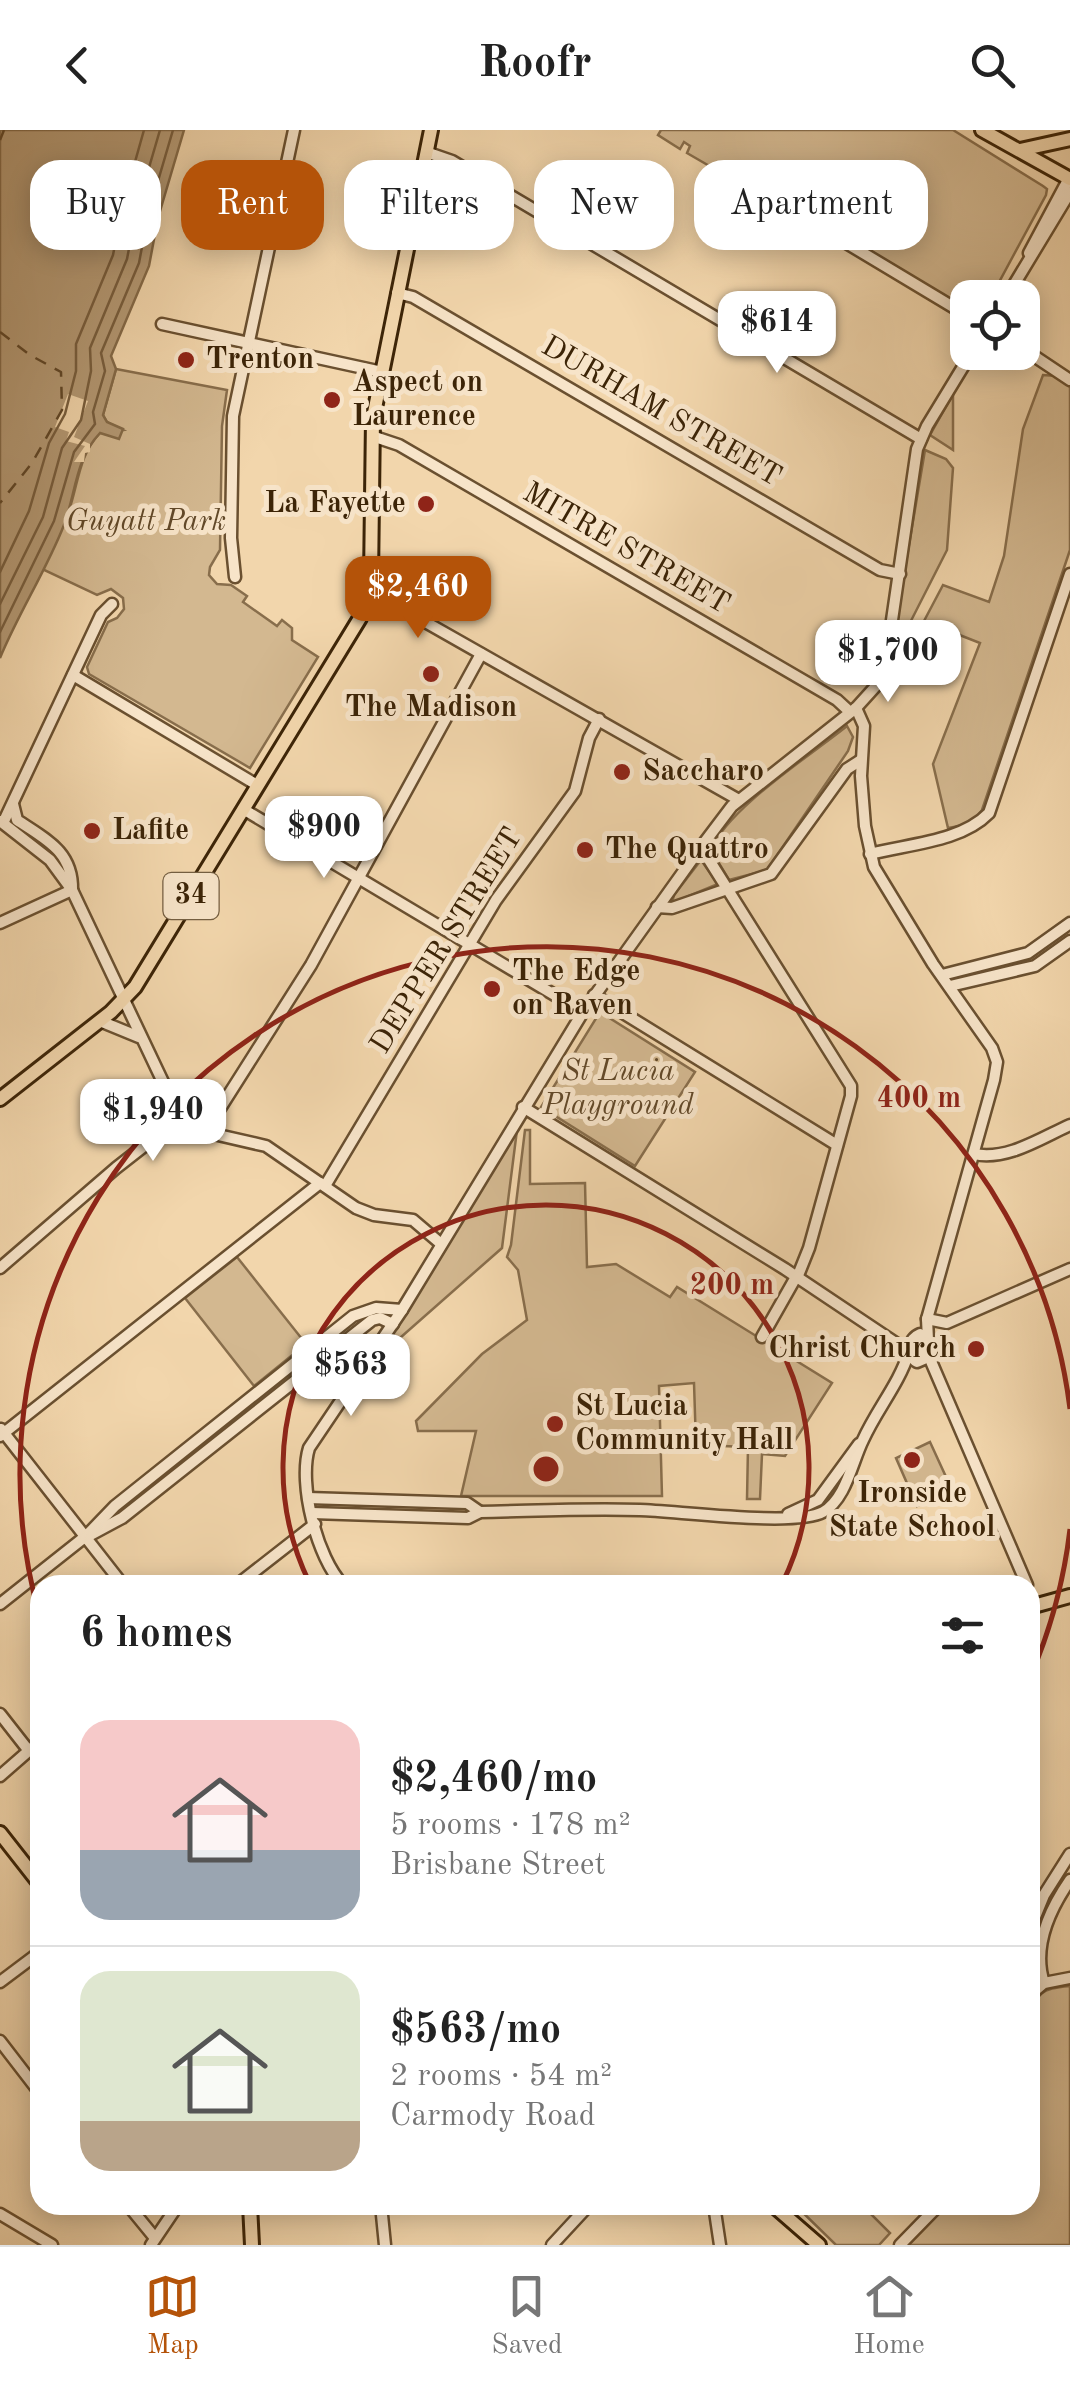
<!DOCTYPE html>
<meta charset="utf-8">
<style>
:root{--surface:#fff;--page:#f2f2f2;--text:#222;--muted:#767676;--line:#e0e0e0;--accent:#b45309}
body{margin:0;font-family:"Old Standard TT",serif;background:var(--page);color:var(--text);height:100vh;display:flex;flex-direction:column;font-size:38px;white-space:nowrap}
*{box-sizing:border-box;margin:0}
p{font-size:32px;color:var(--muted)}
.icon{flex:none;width:55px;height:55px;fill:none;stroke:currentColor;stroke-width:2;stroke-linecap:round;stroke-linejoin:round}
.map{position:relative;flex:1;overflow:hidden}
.details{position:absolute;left:30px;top:1445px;width:1010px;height:640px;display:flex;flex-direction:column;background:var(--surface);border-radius:30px;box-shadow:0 5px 25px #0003}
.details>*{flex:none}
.guide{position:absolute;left:30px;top:30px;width:1010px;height:90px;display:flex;gap:20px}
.tools{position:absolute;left:950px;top:150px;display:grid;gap:20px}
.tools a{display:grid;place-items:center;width:90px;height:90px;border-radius:20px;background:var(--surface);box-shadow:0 5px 25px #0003;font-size:50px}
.price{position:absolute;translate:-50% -85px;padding:0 22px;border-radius:20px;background:#fff;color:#222;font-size:32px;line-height:65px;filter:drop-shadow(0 2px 5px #0008)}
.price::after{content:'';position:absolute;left:50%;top:60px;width:30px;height:22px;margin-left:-15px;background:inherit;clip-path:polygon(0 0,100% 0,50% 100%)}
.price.active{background:var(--accent);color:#fff}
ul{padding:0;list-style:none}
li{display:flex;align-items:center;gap:30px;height:250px;padding:0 50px}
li+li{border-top:2px solid var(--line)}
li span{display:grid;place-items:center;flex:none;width:280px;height:200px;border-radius:30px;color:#555}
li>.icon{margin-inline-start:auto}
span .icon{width:120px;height:120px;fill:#fffc;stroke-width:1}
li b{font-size:42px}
h2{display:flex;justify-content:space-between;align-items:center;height:120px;padding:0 50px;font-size:42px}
.chip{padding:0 35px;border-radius:30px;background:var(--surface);box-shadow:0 5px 25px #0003;font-size:35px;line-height:90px}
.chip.active{background:var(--accent);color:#fff}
header{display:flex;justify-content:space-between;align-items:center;height:130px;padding:0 50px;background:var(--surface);font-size:45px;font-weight:600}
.tab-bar{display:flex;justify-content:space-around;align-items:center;height:140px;border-top:2px solid var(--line);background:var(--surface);font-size:28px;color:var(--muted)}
.tab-bar a{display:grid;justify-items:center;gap:5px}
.tab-bar .active{color:var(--accent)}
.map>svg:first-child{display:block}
</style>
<header><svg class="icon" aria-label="back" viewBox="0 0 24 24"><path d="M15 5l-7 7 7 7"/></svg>Roofr<svg class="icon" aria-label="search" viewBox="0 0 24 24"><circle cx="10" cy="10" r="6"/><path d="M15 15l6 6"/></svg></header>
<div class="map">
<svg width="1070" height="2115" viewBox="0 0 1070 2115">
<rect width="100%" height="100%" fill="#f2d6ac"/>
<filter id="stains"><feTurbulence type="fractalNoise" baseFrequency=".002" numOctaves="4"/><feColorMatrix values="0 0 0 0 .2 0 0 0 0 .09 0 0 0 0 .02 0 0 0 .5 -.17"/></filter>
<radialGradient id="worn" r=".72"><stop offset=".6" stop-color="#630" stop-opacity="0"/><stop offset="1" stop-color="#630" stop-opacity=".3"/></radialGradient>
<g fill="#d3b890" stroke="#886e4c" stroke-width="2.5">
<polygon points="661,0 953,0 1043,56 1047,59 1046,65 991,167 968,168 967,181 840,104 831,92 824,92 818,99 687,23 690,16 684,12 680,19 658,5"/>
<path d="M 116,239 L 227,260 L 222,296 L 220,420 L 210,437 L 209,445 L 217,454 L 231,455 L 247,466 L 243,472 L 277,496 L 282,490 L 292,498 L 292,510 L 318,527 L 250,638 L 89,544 L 87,537 L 108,492 L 117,488 L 124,479 L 123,468 L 111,459 L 97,465 L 42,439 C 53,419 63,397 71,374 C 79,348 80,324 100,303 L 123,300 L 107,292 L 103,285 Z"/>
<polygon points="1043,245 1057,246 1070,257 1070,420 982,680 971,694 948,698 933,634 980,513 924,491 943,455 989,472 1004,426 1023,299"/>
<polygon points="953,264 953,320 930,305"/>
<polygon points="925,320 946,329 953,338 947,420 889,534"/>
<path d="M 847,596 L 853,607 L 848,621 L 767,740 L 729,750 L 711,720 C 727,679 811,625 847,596 Z"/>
<polygon points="701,730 718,754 672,773 674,765"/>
<polygon points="600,882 695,942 635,1036 541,977"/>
<polygon points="517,1000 502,1118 375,1230"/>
<polygon points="525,1000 530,1000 530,1054 585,1053 587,1137 616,1134 670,1167 677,1157 832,1253 785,1326 762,1324 760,1369 747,1369 748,1317 696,1315 694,1253 659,1256 662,1366 461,1366 476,1301 418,1301 416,1291 482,1224 527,1190 518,1140 507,1127 511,1115"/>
<polygon points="237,1127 306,1214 254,1256 185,1168"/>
<polygon points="930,1312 952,1360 917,1376 896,1328"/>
<path d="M 1070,1856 L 1070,2115 L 904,2115 L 948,2075 L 1030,2075 L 1030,1890 C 1037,1862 1040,1859 1070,1856 Z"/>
<polygon points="795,2075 862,2075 890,2103 879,2115 836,2115"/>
</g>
<path fill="#b49974" stroke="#846a48" stroke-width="2.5" d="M 0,0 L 184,0 L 158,88 L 149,136 L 111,226 L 116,239 L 103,285 L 107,292 L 123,299 L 119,309 L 100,303 C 75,329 76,363 64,395 C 46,441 19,482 0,528 Z"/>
<polygon fill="#f2d6ac" points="68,264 88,271 74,307 90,314 90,322 85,323 84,332 74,332 85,316 66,311 69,302 55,297"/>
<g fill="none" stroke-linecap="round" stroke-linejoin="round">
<g stroke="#785e3e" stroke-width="2.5">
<polyline points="0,442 29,381 49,313 65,284 76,241 76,214 113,125 122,78 144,0"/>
<polyline points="0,474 43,387 62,318 81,290 91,241 90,218 127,129 136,82 160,0"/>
<polyline points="0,502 54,391 74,322 95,294 93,282 105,241 101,223 139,133 148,85 173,0"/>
</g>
<g stroke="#604728" stroke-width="2.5" stroke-dasharray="12 10" stroke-linecap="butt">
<polyline points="0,10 4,0"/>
<polyline points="0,202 30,225 61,242 62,280 32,333 0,373"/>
</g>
<defs>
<g id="minor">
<polyline points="426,22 452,31 921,309"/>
<polyline points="828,102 968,186"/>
<polyline points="1029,123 1069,48"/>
<polyline points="397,163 413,167 880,440 900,444"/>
<polyline points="1006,168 1070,62"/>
<polyline points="162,194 382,242"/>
<polyline points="1022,218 1070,250"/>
<polyline points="372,306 399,315 837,570 850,582"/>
<polyline points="235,447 231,408 233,286 294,0"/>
<polyline points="369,460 739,670"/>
<polyline points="73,545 257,655"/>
<polyline points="856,578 864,596 861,646 865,696 874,737 933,834 992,918 997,932 994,950 927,1189 928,1210"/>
<path d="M 13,674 L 17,690 C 45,709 73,721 72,760"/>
<polyline points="243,679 583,882"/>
<polyline points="0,691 50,730 72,760 180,988 205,1002 266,1016 356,1078 374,1085 413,1090 440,1113"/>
<polyline points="4,691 101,485 112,474"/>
<polyline points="701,717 851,956 851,966 809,1118 797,1148"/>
<path d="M 870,724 C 908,714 961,712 989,683 L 1070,444"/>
<polyline points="657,777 672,778 771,744 847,639 861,630"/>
<polyline points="0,793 72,760"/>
<polyline points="942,845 1028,823 1070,793"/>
<polyline points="950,856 1035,836 1070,811"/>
<polyline points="594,865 837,1015"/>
<polyline points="100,891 139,907"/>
<polyline points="523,977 785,1139 909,1222"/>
<polyline points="205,1002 311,835 481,524"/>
<path d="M 974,1024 C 1007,1031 1041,1008 1070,995"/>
<polyline points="325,1056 496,770 575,661 589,608 599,589"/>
<polyline points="0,1138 116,1038 180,988"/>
<polyline points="927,1189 947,1193 1070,1139"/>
<path d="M 920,1204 L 927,1209 L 924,1229 L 917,1232 C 905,1225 908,1209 920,1204 Z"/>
<polyline points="762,1207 796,1147"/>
<polyline points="927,1222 1027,1455"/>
<polyline points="1,1299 123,1455"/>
<polyline points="0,1306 320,1053"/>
<polyline points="308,1368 467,1373 480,1382"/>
<path d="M 312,1383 L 468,1388 L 480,1382 C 534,1381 587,1378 640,1380 C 677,1381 796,1397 823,1382 C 846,1369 852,1332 863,1310 C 877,1279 899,1254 909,1222"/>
<polyline points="788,1384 818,1370 859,1314"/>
<polyline points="89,1403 115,1376 353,1186 376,1178 402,1180"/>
<polyline points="237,1455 315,1394"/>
<path d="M 343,1455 C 317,1428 298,1354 309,1318 L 402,1180 L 583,882 L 701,717 L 732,676 L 856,578 L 875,557 L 891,497 L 917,319 L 927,296 L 972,222"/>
<polyline points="0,1474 81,1410 122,1388 372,1190 380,1188 393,1194"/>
<polyline points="0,1584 29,1621"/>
<polyline points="0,1646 40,1611"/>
<polyline points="1030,1799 1044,1765 1070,1724"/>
<polyline points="0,1852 40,1822"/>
<path d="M 1044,1853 C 1032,1817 1050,1779 1070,1750"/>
<polyline points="1030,1865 1044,1853 1070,1848"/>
<polyline points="0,1911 40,1963"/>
<polyline points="128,2075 155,2108"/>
<polyline points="381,2075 385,2115"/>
<polyline points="714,2075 720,2115"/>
<polyline points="0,2084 52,2115"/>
<polyline points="151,2115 178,2075"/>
<polyline points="552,2115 589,2075"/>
<polyline points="900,2115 939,2075"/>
</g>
<g id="major">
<polyline points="982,0 1070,49"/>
<polyline points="1020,20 1070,9"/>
<polyline points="0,969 111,882 135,857 360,488 371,450 373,288 431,0"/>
<polyline points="1030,1477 1070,1466"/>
<polyline points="0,1703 40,1754"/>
<polyline points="250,2075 252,2115"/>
<polyline points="773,2075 819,2115"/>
</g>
</defs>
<use href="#minor" stroke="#6a5030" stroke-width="15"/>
<use href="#major" stroke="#3c2407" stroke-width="18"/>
<use href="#minor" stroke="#f7e4c9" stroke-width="10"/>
<use href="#major" stroke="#f2d6ac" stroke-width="12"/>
</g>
<g fill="none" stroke="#8f2418" stroke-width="5">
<path d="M310 1454A263 263 0 1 1 782 1454"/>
<path d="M1070 1399A527 527 0 0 1 1031 1545M39 1484A527 527 0 1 1 1070 1279"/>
</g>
<g fill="#8f2418" stroke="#f7e4c9" stroke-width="4">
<circle cx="186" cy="230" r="10"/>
<circle cx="332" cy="270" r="10"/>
<circle cx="426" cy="374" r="10"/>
<circle cx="431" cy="544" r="10"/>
<circle cx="622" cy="642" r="10"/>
<circle cx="92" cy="701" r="10"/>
<circle cx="585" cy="720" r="10"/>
<circle cx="492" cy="859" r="10"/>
<circle cx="976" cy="1219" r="10"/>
<circle cx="555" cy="1294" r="10"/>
<circle cx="912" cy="1330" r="10"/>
</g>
<g text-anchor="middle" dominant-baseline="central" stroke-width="10" stroke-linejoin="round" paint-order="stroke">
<rect fill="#f7e4c9" stroke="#745e41" stroke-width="2.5" x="163.5" y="743" width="55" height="46" rx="8"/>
<g font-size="28" font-weight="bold" fill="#3c2407">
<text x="191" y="766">34</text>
</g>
<g font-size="30" font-weight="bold" fill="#3c2407" stroke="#f7e4c9" text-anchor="start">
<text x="206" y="230">Trenton</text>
<text x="352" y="253">Aspect on<tspan x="352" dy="34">Laurence</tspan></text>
<text x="406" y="374" text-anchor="end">La Fayette</text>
<text x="431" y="578" text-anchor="middle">The Madison</text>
<text x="642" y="642">Saccharo</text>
<text x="112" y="701">Lafite</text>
<text x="605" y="720">The Quattro</text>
<text x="512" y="842">The Edge<tspan x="512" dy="34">on Raven</tspan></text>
<text x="956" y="1219" text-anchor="end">Christ Church</text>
<text x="575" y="1277">St Lucia<tspan x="575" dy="34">Community Hall</tspan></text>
<text x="912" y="1364" text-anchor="middle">Ironside<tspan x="912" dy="34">State School</tspan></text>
</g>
<g font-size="30" fill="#3c2407" stroke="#f7e4c9">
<text transform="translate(661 282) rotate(30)">DURHAM STREET</text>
<text transform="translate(626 419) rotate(30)">MITRE STREET</text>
<text transform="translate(447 811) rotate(-58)">DEPPER STREET</text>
</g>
<g font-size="30" font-style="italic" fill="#624929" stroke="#f7e4c9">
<text x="146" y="392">Guyatt Park</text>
<text x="618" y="942">St Lucia<tspan x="618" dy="34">Playground</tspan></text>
</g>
</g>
<circle cx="546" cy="1339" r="15" fill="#8f2418" stroke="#f7e4c9" stroke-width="5"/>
<g font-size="30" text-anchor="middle" font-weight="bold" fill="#8f2418" stroke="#f7e4c9" stroke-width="10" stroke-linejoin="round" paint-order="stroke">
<text x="919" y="977">400 m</text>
<text x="732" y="1164">200 m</text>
</g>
<rect width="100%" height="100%" filter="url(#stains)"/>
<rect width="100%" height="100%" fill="url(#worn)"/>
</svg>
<div class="tools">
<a><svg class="icon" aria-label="locate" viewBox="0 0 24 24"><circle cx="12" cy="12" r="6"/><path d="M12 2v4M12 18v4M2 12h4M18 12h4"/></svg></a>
</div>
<b class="price" style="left:777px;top:246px">$614</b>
<b class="price active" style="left:418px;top:511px">$2,460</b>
<b class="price" style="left:888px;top:575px">$1,700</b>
<b class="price" style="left:324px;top:751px">$900</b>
<b class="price" style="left:153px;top:1034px">$1,940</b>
<b class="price" style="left:351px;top:1289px">$563</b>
<div class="guide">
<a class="chip">Buy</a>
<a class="chip active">Rent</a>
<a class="chip">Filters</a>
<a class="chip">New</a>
<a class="chip">Apartment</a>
</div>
<section class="details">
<h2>6 homes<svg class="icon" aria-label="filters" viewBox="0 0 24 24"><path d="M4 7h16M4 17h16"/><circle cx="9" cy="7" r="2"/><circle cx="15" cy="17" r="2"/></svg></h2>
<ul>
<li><span style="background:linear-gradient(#f6c9c9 65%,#9aa5b1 0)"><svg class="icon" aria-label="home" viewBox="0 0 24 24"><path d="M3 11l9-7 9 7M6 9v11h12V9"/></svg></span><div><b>$2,460/mo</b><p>5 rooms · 178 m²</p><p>Brisbane Street</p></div></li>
<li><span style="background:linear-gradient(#dfe7d0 75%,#b9a48a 0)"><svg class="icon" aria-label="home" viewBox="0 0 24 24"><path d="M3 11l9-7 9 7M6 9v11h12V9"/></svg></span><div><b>$563/mo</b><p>2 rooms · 54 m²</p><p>Carmody Road</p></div></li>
</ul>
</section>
</div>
<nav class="tab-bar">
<a class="active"><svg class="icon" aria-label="map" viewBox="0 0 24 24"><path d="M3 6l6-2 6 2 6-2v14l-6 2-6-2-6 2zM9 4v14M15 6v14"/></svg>Map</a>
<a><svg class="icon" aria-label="saved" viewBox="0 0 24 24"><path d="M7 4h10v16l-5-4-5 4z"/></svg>Saved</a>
<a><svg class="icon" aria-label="home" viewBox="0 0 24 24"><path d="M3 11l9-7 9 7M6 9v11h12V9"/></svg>Home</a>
</nav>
